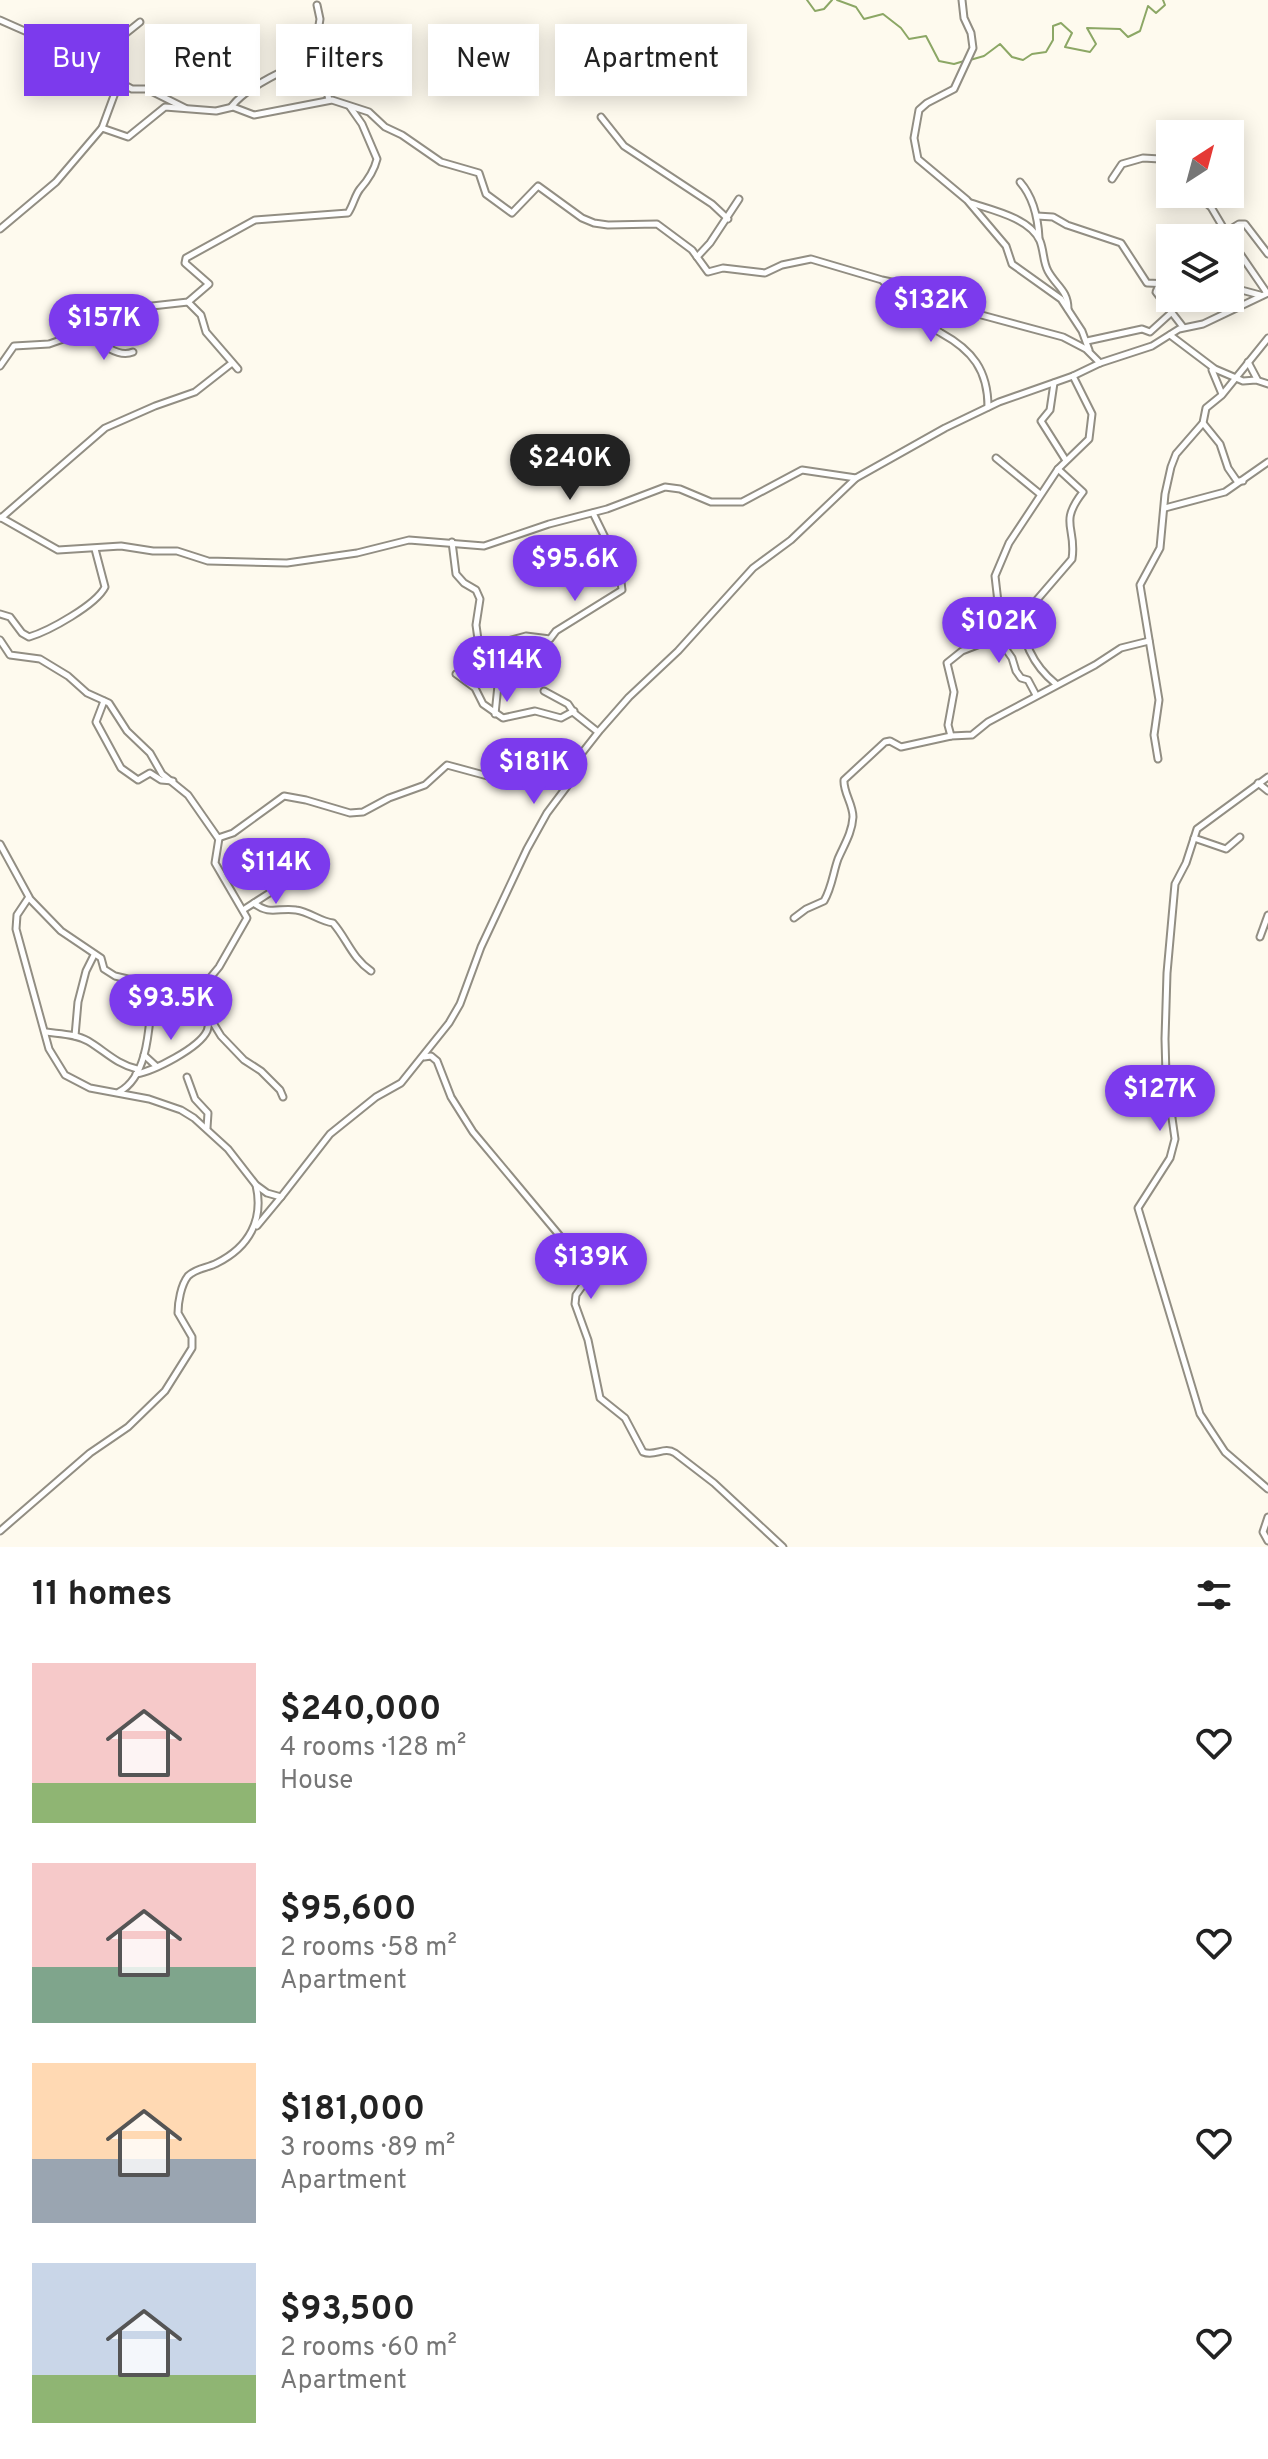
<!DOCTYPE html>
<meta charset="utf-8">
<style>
:root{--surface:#fff;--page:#f2f2f2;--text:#222;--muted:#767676;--accent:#7c3aed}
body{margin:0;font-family:Overpass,sans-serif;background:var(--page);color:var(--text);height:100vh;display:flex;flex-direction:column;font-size:30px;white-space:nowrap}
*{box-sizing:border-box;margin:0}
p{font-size:26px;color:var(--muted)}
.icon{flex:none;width:44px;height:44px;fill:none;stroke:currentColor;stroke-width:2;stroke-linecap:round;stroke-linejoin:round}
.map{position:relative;height:1547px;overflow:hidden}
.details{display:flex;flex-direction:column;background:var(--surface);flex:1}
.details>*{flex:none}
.guide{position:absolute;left:24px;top:24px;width:800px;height:72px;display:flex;gap:16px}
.needle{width:52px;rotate:36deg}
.tools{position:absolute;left:1156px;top:120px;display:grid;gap:16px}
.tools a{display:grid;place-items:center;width:88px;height:88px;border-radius:0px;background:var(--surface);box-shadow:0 4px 20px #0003;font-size:40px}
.price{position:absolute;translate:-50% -68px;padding:0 18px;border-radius:28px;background:var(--accent);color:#fff;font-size:26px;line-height:52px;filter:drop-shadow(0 2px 4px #0008)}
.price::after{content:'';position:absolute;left:50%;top:48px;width:24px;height:18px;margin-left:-12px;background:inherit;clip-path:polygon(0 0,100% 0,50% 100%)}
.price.active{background:#222;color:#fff}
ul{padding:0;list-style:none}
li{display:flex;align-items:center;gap:24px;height:200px;padding:0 32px}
li span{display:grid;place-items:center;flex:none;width:224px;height:160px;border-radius:0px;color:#555}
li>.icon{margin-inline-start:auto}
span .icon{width:96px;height:96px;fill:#fffc;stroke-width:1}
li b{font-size:34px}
h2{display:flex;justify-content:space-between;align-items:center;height:96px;padding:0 32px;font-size:34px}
.pill{padding:0 28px;border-radius:0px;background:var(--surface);box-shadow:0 4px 20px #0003;font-size:28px;line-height:72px}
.pill.active{background:var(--accent);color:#fff}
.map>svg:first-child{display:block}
</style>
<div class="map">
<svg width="1268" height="1547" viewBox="0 0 1268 1547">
<rect width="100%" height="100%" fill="#fefaee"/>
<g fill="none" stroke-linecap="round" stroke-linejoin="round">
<g stroke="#8ca765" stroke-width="2">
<polyline points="807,0 815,11 824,9 832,0"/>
<polyline points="837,0 856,7 864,19 883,14 901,28 909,39 926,36 939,61 954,64 964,61"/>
<polyline points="970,60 984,56 1000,44 1012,57 1023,60 1032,54 1046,52 1053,40 1053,26 1061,23 1072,33 1065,47 1090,52 1096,44 1087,28 1120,29 1128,37 1140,31 1148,6 1156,13 1165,5 1163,0"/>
</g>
<defs>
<g id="minor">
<polyline points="962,0 964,18 971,33 973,48 954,89 927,103 919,110 914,138 918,159 967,200 1006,246 1012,264 1061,299 1082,331 1089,350"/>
<polyline points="317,5 320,19 312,69 325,83 329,100"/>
<polyline points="0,20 27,32"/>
<polyline points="89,39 101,39 111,31 125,34 140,22"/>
<polyline points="41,42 81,67 96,80 119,82 132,89 147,89 185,108"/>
<polyline points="325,83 334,73 341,57 367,31"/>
<path d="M 232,106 C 245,89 293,62 313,63"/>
<polyline points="601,117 624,146 712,204 728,219"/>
<polyline points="102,128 119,82"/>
<polyline points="1112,179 1122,164 1143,158 1160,159 1170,169"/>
<path d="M 1020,182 C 1034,198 1038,218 1039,238"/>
<polyline points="1196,194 1211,207 1227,234"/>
<path d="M 971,203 C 992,210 1030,218 1040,241 C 1044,251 1043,262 1048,271 C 1056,286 1068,290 1068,309"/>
<polyline points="1037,216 1053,217 1067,225 1121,243 1147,283 1170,284"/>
<polyline points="0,229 56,182 102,128 128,137 165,107 216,111 233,107 254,115 332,100 369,112 385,127 402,135 441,162 479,173 486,194 512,213 538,186 582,218 594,223 608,225 657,224 692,250 708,272 723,268 765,273 782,265 811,259 882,280 929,290 963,310 1063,337 1086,349 1100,363"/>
<polyline points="1226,232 1239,224 1245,224 1268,254"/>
<polyline points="1230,239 1267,293"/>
<polyline points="697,257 710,243 739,199"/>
<path d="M 883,281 C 893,291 891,303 902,312 C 913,321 928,325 941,333 C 972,350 988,370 988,407"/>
<polyline points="1159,285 1156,292 1183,327"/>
<polyline points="1230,287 1260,295"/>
<polyline points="188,302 201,315 206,332 238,369"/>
<path d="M 84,328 C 97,339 115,359 133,352"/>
<polyline points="1170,335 1215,369 1243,381 1256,380 1268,384"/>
<polyline points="1087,341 1142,329 1150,332 1172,312"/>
<polyline points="1248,362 1257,379"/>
<path d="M 0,366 L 14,346 L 49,344 L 72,336 L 101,320 L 152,306 L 188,302 L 209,284 L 185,263 L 186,258 L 255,220 L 348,213 C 353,206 355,195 360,189 C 368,180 374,171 377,159 L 362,124 L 350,107"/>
<polyline points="1212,370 1222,394"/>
<polyline points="1054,383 1050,410 1041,421 1065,459"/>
<polyline points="1203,423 1220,444 1228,468 1237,481 1243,481"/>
<polyline points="996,458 1040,494"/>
<polyline points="1165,508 1225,492 1268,462"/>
<polyline points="0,517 58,550 121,546 153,551 177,551 208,561 287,563 357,553 409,540 484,546 549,524 607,509 665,487 680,489 711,502 742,502 802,470 856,478 945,428 999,402 1073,376 1100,363 1152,346 1179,329 1203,324 1268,293"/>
<polyline points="1,518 105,428 155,406 195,392 232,363"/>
<polyline points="452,542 456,574 464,583 476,590 480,599 476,625 481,661 493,667 499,676 495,714"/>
<path d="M 1028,610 C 1015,636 1036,668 1056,684"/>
<path d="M 0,614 L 10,617 L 22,633 L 29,637 C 49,631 96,605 105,587 L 95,549"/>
<path d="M 994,624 L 1009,613 L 1029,609 L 1072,559 C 1077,527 1058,524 1083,492 L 1058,469"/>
<polyline points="993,626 994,632 1012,658 1016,671 1021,678 1028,680 1036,695"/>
<polyline points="0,640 10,655 40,659 68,676 87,693 109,703 127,731 150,753 162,774 188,795 218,838 233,833 284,796 306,800 350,813 363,812 389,798 425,785 447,765 506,781 529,771 552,783 568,785"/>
<polyline points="479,649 526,636 550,639 556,631 622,590 619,566 593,513"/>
<polyline points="456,674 475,688 483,704 503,718 535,711 561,718 574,711"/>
<polyline points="544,691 568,704 574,713 598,732"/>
<polyline points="104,701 96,722 121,768 138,780 150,773 161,780 173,781"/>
<polyline points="951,736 948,725 954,692 947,663 962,651 980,644 990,629 995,622 998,602 995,576 1009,543 1058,469 1089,439 1092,414 1073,376"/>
<polyline points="1158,759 1154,735 1159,700 1140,585 1160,548 1165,494 1171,467 1176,454 1203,423 1206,408 1222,395 1268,338"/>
<polyline points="1268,777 1197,829 1186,863 1175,884 1167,973 1165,1039 1166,1076 1175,1139 1170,1158 1138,1208 1200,1414 1225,1452 1268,1489"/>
<polyline points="1258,783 1268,791"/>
<polyline points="1194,838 1226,849 1240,837"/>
<polyline points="0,844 29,897 17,915 16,929 49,1049 65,1075 90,1088 149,1099 181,1110 194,1118 228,1149 256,1185 267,1193 281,1197 330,1134 376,1097 401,1083 449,1023 460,1004 481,947 527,849 547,813 568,785 582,753 600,730 629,697 678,651 753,568 791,540 856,478"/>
<polyline points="29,898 61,931 101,958 104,969 115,976 196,995 221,1036 244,1060 261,1071 280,1090 283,1097"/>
<path d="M 254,903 C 269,916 280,907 296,910 C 310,912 319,921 333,923 C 347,939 352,958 371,971"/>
<polyline points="243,910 271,892 297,880"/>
<path d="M 794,918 L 806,909 L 824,901 C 832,887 833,873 838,859 C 844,845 852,833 853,817 C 853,804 843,792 844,780 L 885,742 L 890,741 L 901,747 L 951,736 L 972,735 L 988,722 L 1095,665 L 1121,648 L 1149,641"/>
<polyline points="1260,937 1268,915"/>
<polyline points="196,995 219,967 247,918 215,863 219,838"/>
<path d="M 46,1032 C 60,1034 76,1034 88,1041 C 105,1051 116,1064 137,1069"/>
<polyline points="75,1036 78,1002 86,971 94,955"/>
<polyline points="144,1055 156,1066"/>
<path d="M 424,1057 L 431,1056 L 437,1061 L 451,1097 L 473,1132 L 585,1266 L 588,1278 L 576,1295 L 575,1304 L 588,1340 L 600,1398 L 625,1418 L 643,1452 C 655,1457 664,1446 675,1453 L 714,1483 L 783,1547"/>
<path d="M 136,1074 C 154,1071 199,1048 207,1031 C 208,1029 209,1021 210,1018"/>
<polyline points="187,1077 195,1099 208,1113 207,1128"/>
<path d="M 119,1092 C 151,1075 149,1018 153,987"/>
<polyline points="257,1226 281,1197"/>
<polyline points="1268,1517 1263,1532 1268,1541"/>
<path d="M 0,1531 L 90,1453 L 128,1427 L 165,1391 L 192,1348 L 192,1337 L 178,1313 C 178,1302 181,1285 188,1276 C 196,1268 208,1268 217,1263 C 249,1247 264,1220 256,1185"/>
</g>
</defs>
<use href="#minor" stroke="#928e83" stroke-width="9"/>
<use href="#minor" stroke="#fff" stroke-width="5"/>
</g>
</svg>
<div class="tools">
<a><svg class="needle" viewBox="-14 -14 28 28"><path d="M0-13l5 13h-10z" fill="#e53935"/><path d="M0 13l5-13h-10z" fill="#767676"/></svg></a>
<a><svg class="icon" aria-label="layers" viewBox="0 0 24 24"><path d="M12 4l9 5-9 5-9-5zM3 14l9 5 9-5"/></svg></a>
</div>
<b class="price" style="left:931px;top:344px">$132K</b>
<b class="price" style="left:104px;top:362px">$157K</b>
<b class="price active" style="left:570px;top:502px">$240K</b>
<b class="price" style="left:575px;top:603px">$95.6K</b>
<b class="price" style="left:999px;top:665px">$102K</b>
<b class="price" style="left:507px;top:704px">$114K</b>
<b class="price" style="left:534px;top:806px">$181K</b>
<b class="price" style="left:276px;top:906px">$114K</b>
<b class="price" style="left:171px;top:1042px">$93.5K</b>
<b class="price" style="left:1160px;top:1133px">$127K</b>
<b class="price" style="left:591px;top:1301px">$139K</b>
<div class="guide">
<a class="pill active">Buy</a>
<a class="pill">Rent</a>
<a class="pill">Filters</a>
<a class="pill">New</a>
<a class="pill">Apartment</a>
</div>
</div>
<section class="details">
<h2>11 homes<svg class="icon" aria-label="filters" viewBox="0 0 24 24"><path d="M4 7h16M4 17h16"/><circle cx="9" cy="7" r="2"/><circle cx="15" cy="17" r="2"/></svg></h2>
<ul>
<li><span style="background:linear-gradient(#f6c9c9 75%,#8fb573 0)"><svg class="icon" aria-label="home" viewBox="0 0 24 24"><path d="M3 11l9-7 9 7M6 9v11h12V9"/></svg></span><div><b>$240,000</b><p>4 rooms · 128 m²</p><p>House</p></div><svg class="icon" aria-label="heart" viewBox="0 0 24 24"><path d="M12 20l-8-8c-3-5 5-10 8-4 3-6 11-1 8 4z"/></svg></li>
<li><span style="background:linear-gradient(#f6c9c9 65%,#7fa58c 0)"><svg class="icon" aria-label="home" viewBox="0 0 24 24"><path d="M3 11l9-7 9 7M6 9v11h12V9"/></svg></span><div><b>$95,600</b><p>2 rooms · 58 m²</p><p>Apartment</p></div><svg class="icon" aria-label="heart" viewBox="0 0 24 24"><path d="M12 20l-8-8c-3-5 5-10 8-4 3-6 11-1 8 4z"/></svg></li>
<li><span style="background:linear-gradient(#ffd9b3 60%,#9aa5b1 0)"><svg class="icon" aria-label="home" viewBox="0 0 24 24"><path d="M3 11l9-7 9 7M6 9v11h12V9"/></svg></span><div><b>$181,000</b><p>3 rooms · 89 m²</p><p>Apartment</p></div><svg class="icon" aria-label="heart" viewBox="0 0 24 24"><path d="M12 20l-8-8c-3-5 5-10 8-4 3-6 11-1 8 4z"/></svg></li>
<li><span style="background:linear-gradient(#c9d6e8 70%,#8fb573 0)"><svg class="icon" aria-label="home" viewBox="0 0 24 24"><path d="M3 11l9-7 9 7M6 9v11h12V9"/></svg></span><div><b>$93,500</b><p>2 rooms · 60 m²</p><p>Apartment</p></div><svg class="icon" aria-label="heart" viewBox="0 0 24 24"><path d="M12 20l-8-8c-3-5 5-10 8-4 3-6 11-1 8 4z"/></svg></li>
</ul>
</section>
